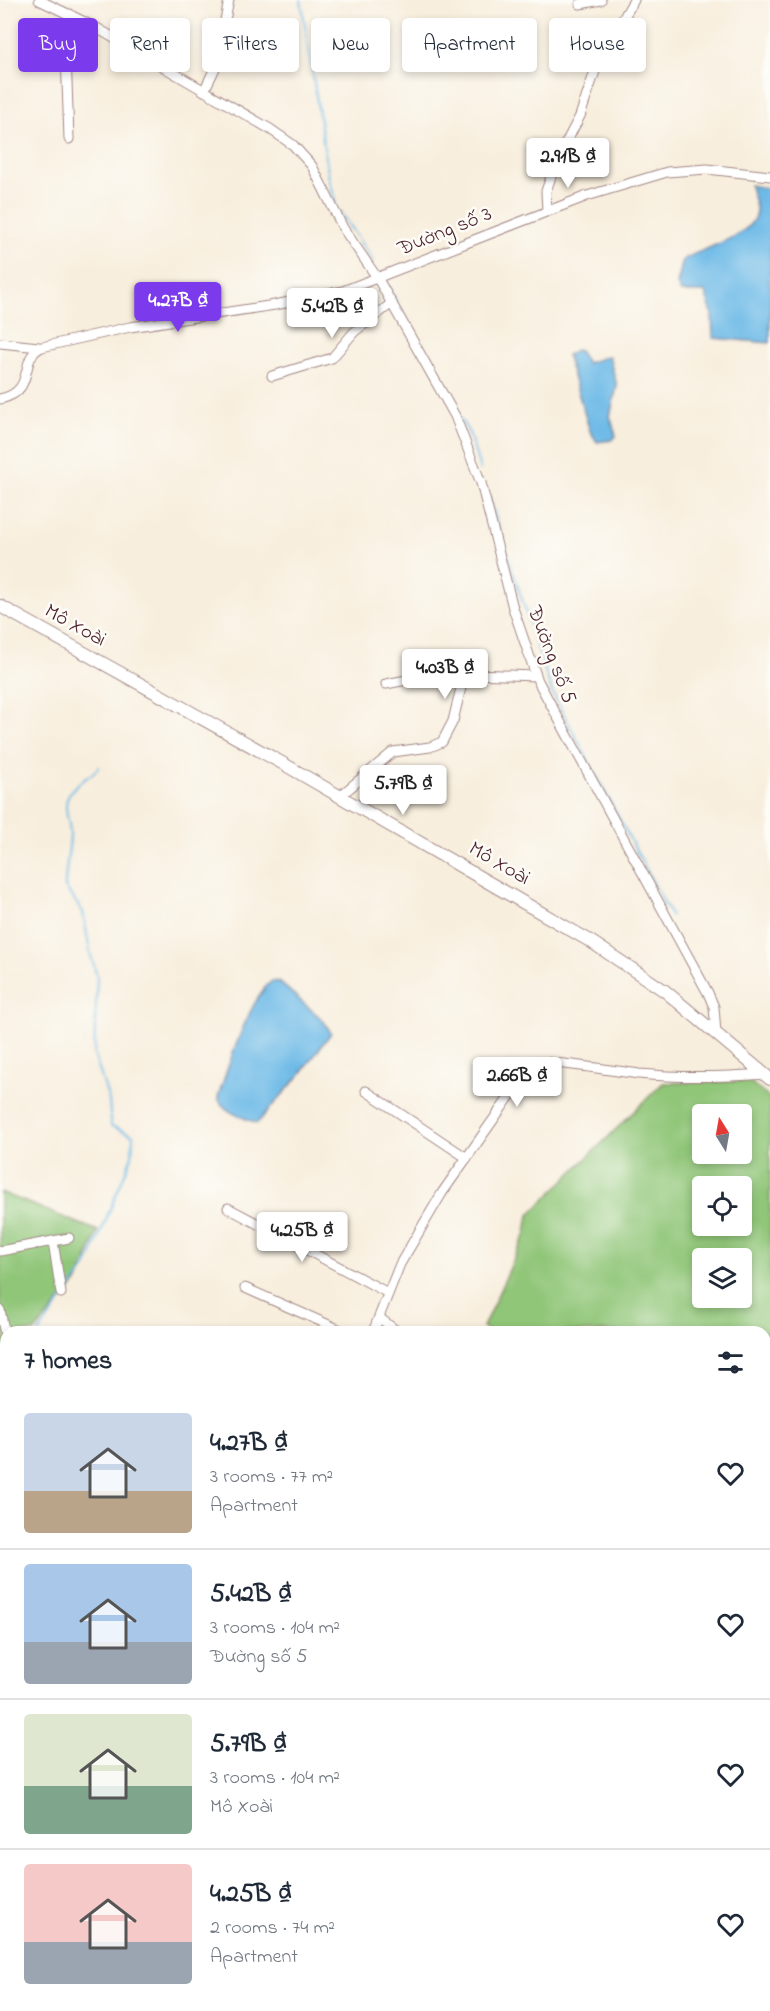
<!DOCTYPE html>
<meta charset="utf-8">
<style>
:root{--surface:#fff;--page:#f6f6f7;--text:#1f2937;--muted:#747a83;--line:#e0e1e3;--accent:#7c3aed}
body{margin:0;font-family:"Indie Flower",sans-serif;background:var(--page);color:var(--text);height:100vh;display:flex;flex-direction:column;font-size:22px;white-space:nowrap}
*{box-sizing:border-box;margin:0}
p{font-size:20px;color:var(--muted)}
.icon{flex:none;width:33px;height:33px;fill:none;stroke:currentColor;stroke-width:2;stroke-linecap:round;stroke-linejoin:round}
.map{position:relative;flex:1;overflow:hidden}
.side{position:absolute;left:0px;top:1326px;width:771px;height:686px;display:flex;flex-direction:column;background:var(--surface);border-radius:18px 18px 0 0;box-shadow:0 3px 9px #0003}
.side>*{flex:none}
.hud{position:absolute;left:18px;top:18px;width:735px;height:54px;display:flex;gap:12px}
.needle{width:39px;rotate:349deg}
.buttons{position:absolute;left:692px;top:1104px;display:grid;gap:12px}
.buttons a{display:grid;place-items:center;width:60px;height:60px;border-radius:6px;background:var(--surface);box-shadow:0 3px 9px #0003;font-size:30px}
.price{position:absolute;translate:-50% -51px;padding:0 14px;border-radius:6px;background:#fff;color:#222;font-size:20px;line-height:39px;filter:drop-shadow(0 2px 3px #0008)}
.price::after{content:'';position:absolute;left:50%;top:36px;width:18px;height:14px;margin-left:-9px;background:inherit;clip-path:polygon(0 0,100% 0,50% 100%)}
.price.active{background:var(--accent);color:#fff}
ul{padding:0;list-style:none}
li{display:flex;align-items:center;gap:18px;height:150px;padding:0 24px}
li+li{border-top:2px solid var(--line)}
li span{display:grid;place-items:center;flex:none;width:168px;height:120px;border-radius:6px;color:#555}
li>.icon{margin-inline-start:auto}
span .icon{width:72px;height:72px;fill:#fffc;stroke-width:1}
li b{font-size:26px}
h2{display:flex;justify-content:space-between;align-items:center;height:72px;padding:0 24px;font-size:26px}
.tag{padding:0 21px;border-radius:6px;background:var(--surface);box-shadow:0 3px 9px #0003;font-size:21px;line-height:54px}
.tag.active{background:var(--accent);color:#fff}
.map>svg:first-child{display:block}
</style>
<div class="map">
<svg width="770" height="2011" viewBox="0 0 770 2011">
<rect width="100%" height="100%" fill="#fdfcf7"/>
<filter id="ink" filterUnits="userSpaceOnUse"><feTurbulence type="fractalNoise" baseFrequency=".0167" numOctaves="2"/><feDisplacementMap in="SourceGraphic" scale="12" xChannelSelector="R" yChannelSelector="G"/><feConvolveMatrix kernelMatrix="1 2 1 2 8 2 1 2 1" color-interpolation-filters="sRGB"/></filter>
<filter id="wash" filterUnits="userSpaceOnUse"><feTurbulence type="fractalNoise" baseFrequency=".008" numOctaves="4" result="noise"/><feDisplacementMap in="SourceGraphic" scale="24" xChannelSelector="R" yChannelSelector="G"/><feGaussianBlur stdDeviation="1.35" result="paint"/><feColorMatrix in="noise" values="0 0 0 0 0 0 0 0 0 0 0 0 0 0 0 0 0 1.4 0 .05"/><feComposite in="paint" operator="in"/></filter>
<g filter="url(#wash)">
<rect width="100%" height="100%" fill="#f8eedd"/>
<g fill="#90c678" stroke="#6d7252" stroke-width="1.5" fill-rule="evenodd">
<path d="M 749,1081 L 770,1098 L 770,1520 L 765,1517 L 765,1332 L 491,1332 L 483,1327 L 526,1233 L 529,1215 L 663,1083 ZM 702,1114 L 741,1114 L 741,1154 L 702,1154 ZM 702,1186 L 741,1186 L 741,1226 L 702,1226 ZM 702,1258 L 741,1258 L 741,1298 L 702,1298 Z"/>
<polygon points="0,1192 98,1231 78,1281 34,1332 6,1332 6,1354 0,1355"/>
</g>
<g fill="#6dbae7" stroke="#5c6c89" stroke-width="1.5">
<path d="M 750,185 L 770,189 L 770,343 L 713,338 L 712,314 L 705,292 L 681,292 L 677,284 L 683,260 C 702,247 758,237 756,208 C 755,200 751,193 750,185 Z"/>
<polygon points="575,350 579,351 587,363 609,356 617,386 610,416 616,436 612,440 597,442 590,431 568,360 567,355"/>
<path d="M 272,981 L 279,982 L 323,1020 L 331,1033 L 300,1075 L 257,1123 C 244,1118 221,1111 218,1097 C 227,1069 250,997 272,981 Z"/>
</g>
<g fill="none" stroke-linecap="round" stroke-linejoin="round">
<g stroke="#6dbae7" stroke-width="2">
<polyline points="301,0 329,178 336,204"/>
<polyline points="340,212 373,261"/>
<polyline points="387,285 408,324"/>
<polyline points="460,418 469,433 480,469"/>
<polyline points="489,497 552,692 671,916"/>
<path d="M 39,1332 L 87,1266 L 132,1156 L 133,1135 L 111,1126 L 109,1100 L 94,1054 L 97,977 L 90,952 L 83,912 L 65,887 C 65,870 69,853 70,836 C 71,820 60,807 71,791 C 77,782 91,777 99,767"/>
<polyline points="0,1930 1,1929"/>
</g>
</g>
</g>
<g filter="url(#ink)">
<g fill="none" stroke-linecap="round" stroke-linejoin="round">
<defs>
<g id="minor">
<polyline points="39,0 95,27 270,129 293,145 312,166 343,228 378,279 455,416 481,483 513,608 538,681 708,993 714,1007 716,1033"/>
<polyline points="580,4 601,0"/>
<polyline points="204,91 216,66 229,0"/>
<polyline points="69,139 66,53 70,14"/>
<polyline points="547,211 546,191 557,160 580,116 598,62 634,0"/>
<polyline points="0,343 39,347"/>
<polyline points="272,376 332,358 354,332 392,303"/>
<path d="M 0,399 C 38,391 17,358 42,347 L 130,327 L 275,305 L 343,291 L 587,196 L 667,172 L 707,169 L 770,176"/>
<polyline points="386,684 443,673 536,676"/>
<polyline points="340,796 393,752 430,747 442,742 453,721 464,675"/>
<polyline points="366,1091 467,1158"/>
<polyline points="228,1208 388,1293"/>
<polyline points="53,1241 61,1293"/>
<polyline points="0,1251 69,1238"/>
<polyline points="245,1288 345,1332"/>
<polyline points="0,1310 6,1339"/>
<polyline points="381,1319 398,1332"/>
<path d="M 373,1332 L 400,1264 L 442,1193 L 533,1063 C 544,1059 622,1072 639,1074 C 681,1078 723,1077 765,1074"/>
<polyline points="0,1913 6,1912"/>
<polyline points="765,1915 770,1918"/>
</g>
<g id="major">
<polyline points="0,606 282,763 590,941 665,991 770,1079"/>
<polyline points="765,1574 770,1567"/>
<polyline points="765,1600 770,1594"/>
<polyline points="0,1700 6,1732"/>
<polyline points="0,1800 6,1831"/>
<polyline points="39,2006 40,2011"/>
<polyline points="59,2006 60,2011"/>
<polyline points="409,2011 413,2006"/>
<polyline points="435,2011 440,2006"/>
</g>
</defs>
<use href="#minor" stroke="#a18684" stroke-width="11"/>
<use href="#major" stroke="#a18684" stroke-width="14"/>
<use href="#minor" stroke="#fff" stroke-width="9"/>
<use href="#major" stroke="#fff" stroke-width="12"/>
</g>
</g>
<g text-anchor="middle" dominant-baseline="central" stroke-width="5" stroke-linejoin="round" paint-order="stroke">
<g font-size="21" fill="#4a1f2b" stroke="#fdfcf7">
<text transform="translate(445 232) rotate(-22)">Đường số 3</text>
<text transform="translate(75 626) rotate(29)">Mô Xoài</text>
<text transform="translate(551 655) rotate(69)">Đường số 5</text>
<text transform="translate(499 864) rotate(30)">Mô Xoài</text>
</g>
</g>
</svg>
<div class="buttons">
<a><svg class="needle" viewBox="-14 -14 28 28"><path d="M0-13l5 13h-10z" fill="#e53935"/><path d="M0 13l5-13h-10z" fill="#747a83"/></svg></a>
<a><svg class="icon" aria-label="locate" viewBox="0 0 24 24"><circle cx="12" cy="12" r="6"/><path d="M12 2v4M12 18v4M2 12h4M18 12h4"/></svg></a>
<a><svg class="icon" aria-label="layers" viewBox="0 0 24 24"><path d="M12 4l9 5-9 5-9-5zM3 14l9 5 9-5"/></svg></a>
</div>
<b class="price" style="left:568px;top:189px">2.91B ₫</b>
<b class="price active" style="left:178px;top:333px">4.27B ₫</b>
<b class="price" style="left:332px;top:339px">5.42B ₫</b>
<b class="price" style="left:445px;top:700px">4.03B ₫</b>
<b class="price" style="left:403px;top:816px">5.79B ₫</b>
<b class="price" style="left:517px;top:1108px">2.66B ₫</b>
<b class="price" style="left:302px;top:1263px">4.25B ₫</b>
<div class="hud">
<a class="tag active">Buy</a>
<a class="tag">Rent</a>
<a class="tag">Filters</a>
<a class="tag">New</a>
<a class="tag">Apartment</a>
<a class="tag">House</a>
</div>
<section class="side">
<h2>7 homes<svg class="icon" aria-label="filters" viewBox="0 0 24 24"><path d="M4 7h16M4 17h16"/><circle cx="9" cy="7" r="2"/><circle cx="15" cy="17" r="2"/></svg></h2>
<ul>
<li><span style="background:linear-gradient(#c9d6e8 65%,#b9a48a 0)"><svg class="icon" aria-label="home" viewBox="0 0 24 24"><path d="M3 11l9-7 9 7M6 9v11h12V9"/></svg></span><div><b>4.27B ₫</b><p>3 rooms · 77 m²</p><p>Apartment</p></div><svg class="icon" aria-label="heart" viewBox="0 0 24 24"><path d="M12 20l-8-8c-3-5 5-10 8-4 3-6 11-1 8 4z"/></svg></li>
<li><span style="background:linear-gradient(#a9c7e8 65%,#9aa5b1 0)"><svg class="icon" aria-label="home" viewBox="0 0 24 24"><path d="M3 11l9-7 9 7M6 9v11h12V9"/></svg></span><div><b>5.42B ₫</b><p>3 rooms · 104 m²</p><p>Đường số 5</p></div><svg class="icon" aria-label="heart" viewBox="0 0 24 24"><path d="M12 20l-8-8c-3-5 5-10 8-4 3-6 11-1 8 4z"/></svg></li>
<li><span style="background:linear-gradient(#dfe7d0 60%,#7fa58c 0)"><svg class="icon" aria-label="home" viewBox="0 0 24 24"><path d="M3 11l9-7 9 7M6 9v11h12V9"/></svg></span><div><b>5.79B ₫</b><p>3 rooms · 104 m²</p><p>Mô Xoài</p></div><svg class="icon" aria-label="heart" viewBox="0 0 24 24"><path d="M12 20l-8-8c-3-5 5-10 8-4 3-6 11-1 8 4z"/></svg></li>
<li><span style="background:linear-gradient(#f6c9c9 65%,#9aa5b1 0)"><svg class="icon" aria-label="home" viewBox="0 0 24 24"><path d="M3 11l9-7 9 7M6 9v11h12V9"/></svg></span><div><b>4.25B ₫</b><p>2 rooms · 74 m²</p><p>Apartment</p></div><svg class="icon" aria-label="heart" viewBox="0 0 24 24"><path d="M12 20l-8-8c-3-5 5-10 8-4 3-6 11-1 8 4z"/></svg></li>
</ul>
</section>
</div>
